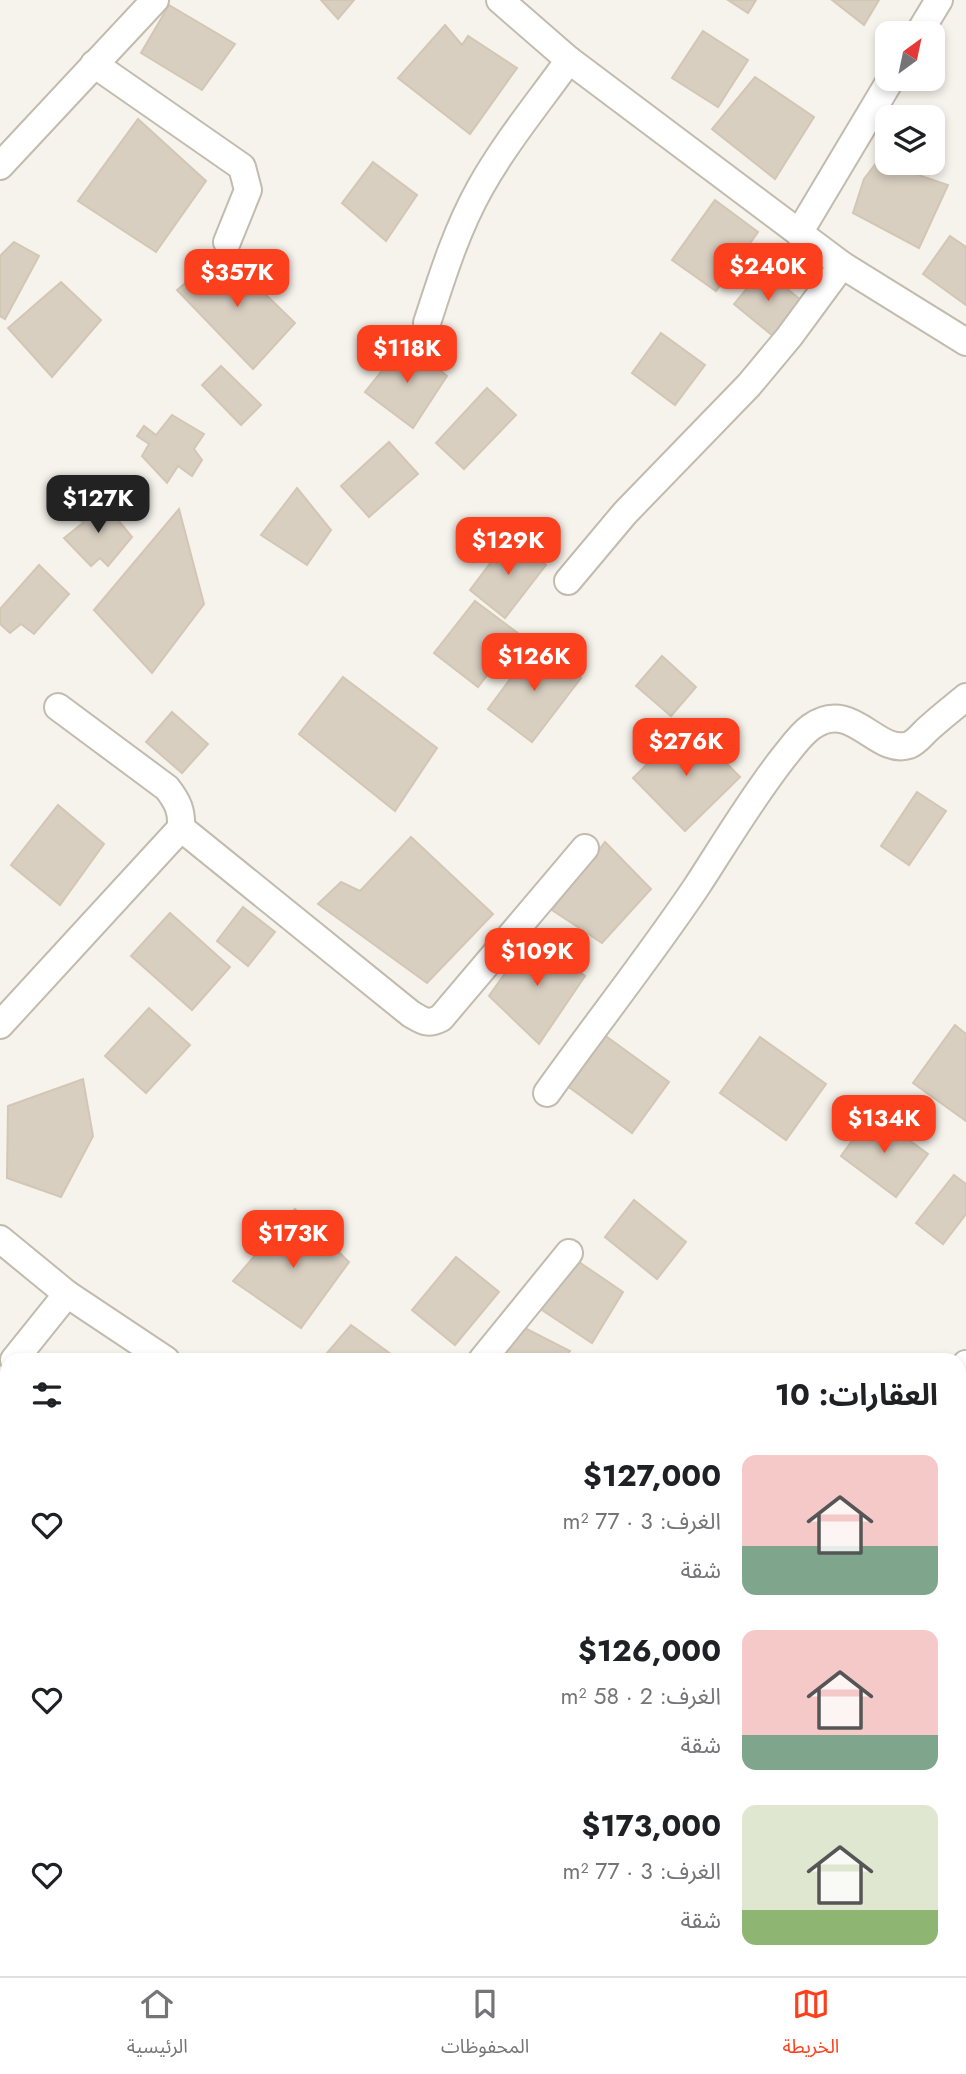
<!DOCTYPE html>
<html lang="ar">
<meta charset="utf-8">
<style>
:root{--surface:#fff;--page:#f2f2f2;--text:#202124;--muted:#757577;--line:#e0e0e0;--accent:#fc3f1d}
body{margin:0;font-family:Jost,"Noto Sans Arabic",sans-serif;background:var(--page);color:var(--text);direction:rtl;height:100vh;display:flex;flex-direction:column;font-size:26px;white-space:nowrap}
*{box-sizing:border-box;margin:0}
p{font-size:23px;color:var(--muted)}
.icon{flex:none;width:38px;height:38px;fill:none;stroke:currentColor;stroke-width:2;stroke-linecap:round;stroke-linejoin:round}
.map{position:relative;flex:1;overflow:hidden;direction:ltr}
.panel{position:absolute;left:0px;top:1353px;width:966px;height:625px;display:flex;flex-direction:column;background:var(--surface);border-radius:21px 21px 0 0;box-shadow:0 4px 10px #0003;direction:rtl}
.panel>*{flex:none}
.needle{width:46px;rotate:33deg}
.controls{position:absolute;left:875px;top:21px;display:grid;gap:14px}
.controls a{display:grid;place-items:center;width:70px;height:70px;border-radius:14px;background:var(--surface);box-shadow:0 4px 10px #0003;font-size:35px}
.price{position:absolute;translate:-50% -60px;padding:0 16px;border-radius:14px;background:var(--accent);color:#fff;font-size:23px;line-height:46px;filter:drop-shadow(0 2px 4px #0008)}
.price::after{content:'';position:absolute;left:50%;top:42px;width:21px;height:16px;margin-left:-10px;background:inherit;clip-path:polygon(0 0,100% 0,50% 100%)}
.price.selected{background:#222;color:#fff}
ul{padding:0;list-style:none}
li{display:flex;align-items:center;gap:21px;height:175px;padding:0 28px}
li span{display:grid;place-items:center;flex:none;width:196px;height:140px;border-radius:14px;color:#555}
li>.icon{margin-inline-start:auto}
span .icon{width:84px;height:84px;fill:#fffc;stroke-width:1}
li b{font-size:30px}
h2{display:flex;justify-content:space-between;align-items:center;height:84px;padding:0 28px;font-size:30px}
.tabs{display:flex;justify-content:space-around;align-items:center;height:98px;border-top:2px solid var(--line);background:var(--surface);font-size:19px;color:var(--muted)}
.tabs a{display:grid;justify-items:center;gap:4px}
.tabs .selected{color:var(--accent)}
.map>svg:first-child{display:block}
</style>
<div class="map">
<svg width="966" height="1976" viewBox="0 0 966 1976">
<rect width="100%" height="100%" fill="#f6f3ec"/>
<polygon fill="#d2eab5" points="959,1465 966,1466 966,1919 959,1914"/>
<g fill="#d8cfc1" stroke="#d3c7b4" stroke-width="2">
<polygon points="321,0 354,0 338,19"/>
<polygon points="728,0 756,0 748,13"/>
<polygon points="832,0 879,0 864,25"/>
<polygon points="169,5 235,44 202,90 141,53"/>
<polygon points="445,25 462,45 468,36 517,68 470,134 398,78"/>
<polygon points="703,31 748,60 718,107 672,78"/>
<polygon points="755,77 814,117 775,179 712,129"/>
<polygon points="138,119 206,181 156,252 78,201"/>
<polygon points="880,158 895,167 948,185 919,248 853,213 864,179"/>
<polygon points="373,162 417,195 386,241 342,203"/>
<polygon points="715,200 758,232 716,291 672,260"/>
<polygon points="950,236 966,247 966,305 923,274"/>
<polygon points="14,242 39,256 5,319 0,316 0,256"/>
<polygon points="222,252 295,323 253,369 177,290"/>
<polygon points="763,269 802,301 773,336 734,304"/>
<polygon points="61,282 101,320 52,377 8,328"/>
<polygon points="661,333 705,365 675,405 632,373"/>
<polygon points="405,342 447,376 413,428 365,392"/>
<polygon points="221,366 261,405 241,425 202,385"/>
<polygon points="487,388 516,415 464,469 436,443"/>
<polygon points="172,415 204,434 194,449 202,460 192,476 178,466 167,483 142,456 149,444 137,436 144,426 156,435"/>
<polygon points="389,442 418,474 369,517 341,486"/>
<polygon points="297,488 331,530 307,565 261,535"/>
<polygon points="101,499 132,537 108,566 100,558 91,566 64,538 84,522 71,517 85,506 90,514"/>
<polygon points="179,509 204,604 152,673 94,610"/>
<polygon points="510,537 546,565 505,618 470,590"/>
<polygon points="39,565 69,594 34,634 21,624 10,633 0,624 0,609"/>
<polygon points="475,601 519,634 478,687 434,653"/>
<polygon points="536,644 581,678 532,742 488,709"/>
<polygon points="662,656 696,687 671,716 636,686"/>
<polygon points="343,677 437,748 395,811 299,734"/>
<polygon points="172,712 208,744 182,773 146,742"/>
<polygon points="688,724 740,777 685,831 633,778"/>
<polygon points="917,792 946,811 909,865 881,846"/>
<polygon points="58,805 104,844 60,905 11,865"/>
<polygon points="411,837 493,914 427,983 318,904 341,882 360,891"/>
<polygon points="605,842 651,889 602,943 552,910"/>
<polygon points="243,907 275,932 248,966 217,941"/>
<polygon points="170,913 230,967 192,1010 131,956"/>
<polygon points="533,934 585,976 539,1044 489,996"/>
<polygon points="149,1008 190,1045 146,1093 105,1056"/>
<polygon points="955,1025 966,1034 966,1121 913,1083"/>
<polygon points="603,1034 669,1082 632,1133 566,1085"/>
<polygon points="760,1037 826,1084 786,1140 720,1093"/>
<polygon points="83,1079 93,1136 61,1197 7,1178 8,1106"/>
<polygon points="872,1113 928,1154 896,1197 841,1156"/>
<polygon points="954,1175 966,1184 966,1214 943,1244 916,1223"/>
<polygon points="634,1200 686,1242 657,1279 605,1237"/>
<polygon points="295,1209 349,1262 301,1328 233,1281"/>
<polygon points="456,1257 499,1292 455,1345 412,1310"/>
<polygon points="579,1262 623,1292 592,1343 536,1306"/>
<polygon points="513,1322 570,1351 562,1360 482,1360"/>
<polygon points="351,1325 399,1360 321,1360"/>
<polygon points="0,1620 7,1626 7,1668 0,1677"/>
<polygon points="382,1970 440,1970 435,1976 390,1976"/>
</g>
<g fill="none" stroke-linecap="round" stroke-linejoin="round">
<defs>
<g id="street">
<polyline points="500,0 569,60 842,265 966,342"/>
<polyline points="919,33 939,0"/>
<polyline points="94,64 242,167 248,190 227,242"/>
<polyline points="0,166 155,0"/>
<polyline points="799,233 891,79"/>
<path d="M 427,323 C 442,277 456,231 480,188 C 505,143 539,102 569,60"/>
<polyline points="568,581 625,513 749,385 789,337 842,265"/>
<path d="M 181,828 L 411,1014 C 423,1021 427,1025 441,1018 L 585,848"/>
<path d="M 0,1025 L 181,828 C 182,811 178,802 167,788 L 58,707"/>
<path d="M 547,1093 C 596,1024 650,956 697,886 C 725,843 751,799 783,758 C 792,747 800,735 811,727 C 852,697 876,756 909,745 C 917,742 923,733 929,728 C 941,717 954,707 966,697"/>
<polyline points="0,1239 67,1294 166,1360"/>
<polyline points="14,1360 67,1294"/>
<polyline points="482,1360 569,1253"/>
<polyline points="959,1373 966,1364"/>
<polyline points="959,1430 966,1435"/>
<polyline points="959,1949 966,1953"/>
<polyline points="545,1976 549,1970"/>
<polyline points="713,1976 717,1970"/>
</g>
</defs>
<use href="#street" stroke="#c2bbae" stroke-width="30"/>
<use href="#street" stroke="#fff" stroke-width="26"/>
</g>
</svg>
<div class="controls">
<a><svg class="needle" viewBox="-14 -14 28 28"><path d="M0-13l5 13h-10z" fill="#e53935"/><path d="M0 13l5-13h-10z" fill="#757577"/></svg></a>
<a><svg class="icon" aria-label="layers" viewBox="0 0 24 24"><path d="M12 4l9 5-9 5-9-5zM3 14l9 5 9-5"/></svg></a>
</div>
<b class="price" style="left:768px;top:303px">$240K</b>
<b class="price" style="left:237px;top:309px">$357K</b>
<b class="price" style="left:407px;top:385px">$118K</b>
<b class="price selected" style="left:98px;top:535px">$127K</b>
<b class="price" style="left:508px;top:577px">$129K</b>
<b class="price" style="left:534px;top:693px">$126K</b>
<b class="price" style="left:686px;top:778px">$276K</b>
<b class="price" style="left:537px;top:988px">$109K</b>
<b class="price" style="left:884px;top:1155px">$134K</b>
<b class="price" style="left:293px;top:1270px">$173K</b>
<section class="panel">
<h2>العقارات: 10<svg class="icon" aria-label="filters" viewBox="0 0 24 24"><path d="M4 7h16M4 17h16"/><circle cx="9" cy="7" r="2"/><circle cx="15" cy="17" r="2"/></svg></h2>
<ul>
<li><span style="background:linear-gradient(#f6c9c9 65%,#7fa58c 0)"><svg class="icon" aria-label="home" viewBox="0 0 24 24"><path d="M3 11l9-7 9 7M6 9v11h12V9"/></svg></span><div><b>$127,000</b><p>الغرف: 3 · 77 m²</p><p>شقة</p></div><svg class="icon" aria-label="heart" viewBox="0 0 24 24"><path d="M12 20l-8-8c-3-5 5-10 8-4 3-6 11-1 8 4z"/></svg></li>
<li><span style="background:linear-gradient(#f6c9c9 75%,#7fa58c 0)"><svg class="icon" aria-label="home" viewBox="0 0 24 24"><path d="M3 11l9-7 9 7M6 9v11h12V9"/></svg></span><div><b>$126,000</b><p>الغرف: 2 · 58 m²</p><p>شقة</p></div><svg class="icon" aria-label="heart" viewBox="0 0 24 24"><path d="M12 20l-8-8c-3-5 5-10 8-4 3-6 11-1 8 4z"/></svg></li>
<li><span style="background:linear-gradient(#dfe7d0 75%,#8fb573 0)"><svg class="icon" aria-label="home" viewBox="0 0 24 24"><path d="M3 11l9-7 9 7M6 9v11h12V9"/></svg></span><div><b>$173,000</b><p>الغرف: 3 · 77 m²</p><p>شقة</p></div><svg class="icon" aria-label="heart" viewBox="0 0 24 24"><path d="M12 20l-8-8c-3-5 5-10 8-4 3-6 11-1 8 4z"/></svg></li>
</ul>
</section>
</div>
<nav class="tabs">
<a class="selected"><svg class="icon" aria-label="map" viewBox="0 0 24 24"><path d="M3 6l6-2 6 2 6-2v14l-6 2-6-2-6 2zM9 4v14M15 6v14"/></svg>الخريطة</a>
<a><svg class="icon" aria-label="saved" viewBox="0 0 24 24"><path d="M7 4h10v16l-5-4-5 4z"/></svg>المحفوظات</a>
<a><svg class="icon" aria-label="home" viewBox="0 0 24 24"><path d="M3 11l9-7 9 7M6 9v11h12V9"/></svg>الرئيسية</a>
</nav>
